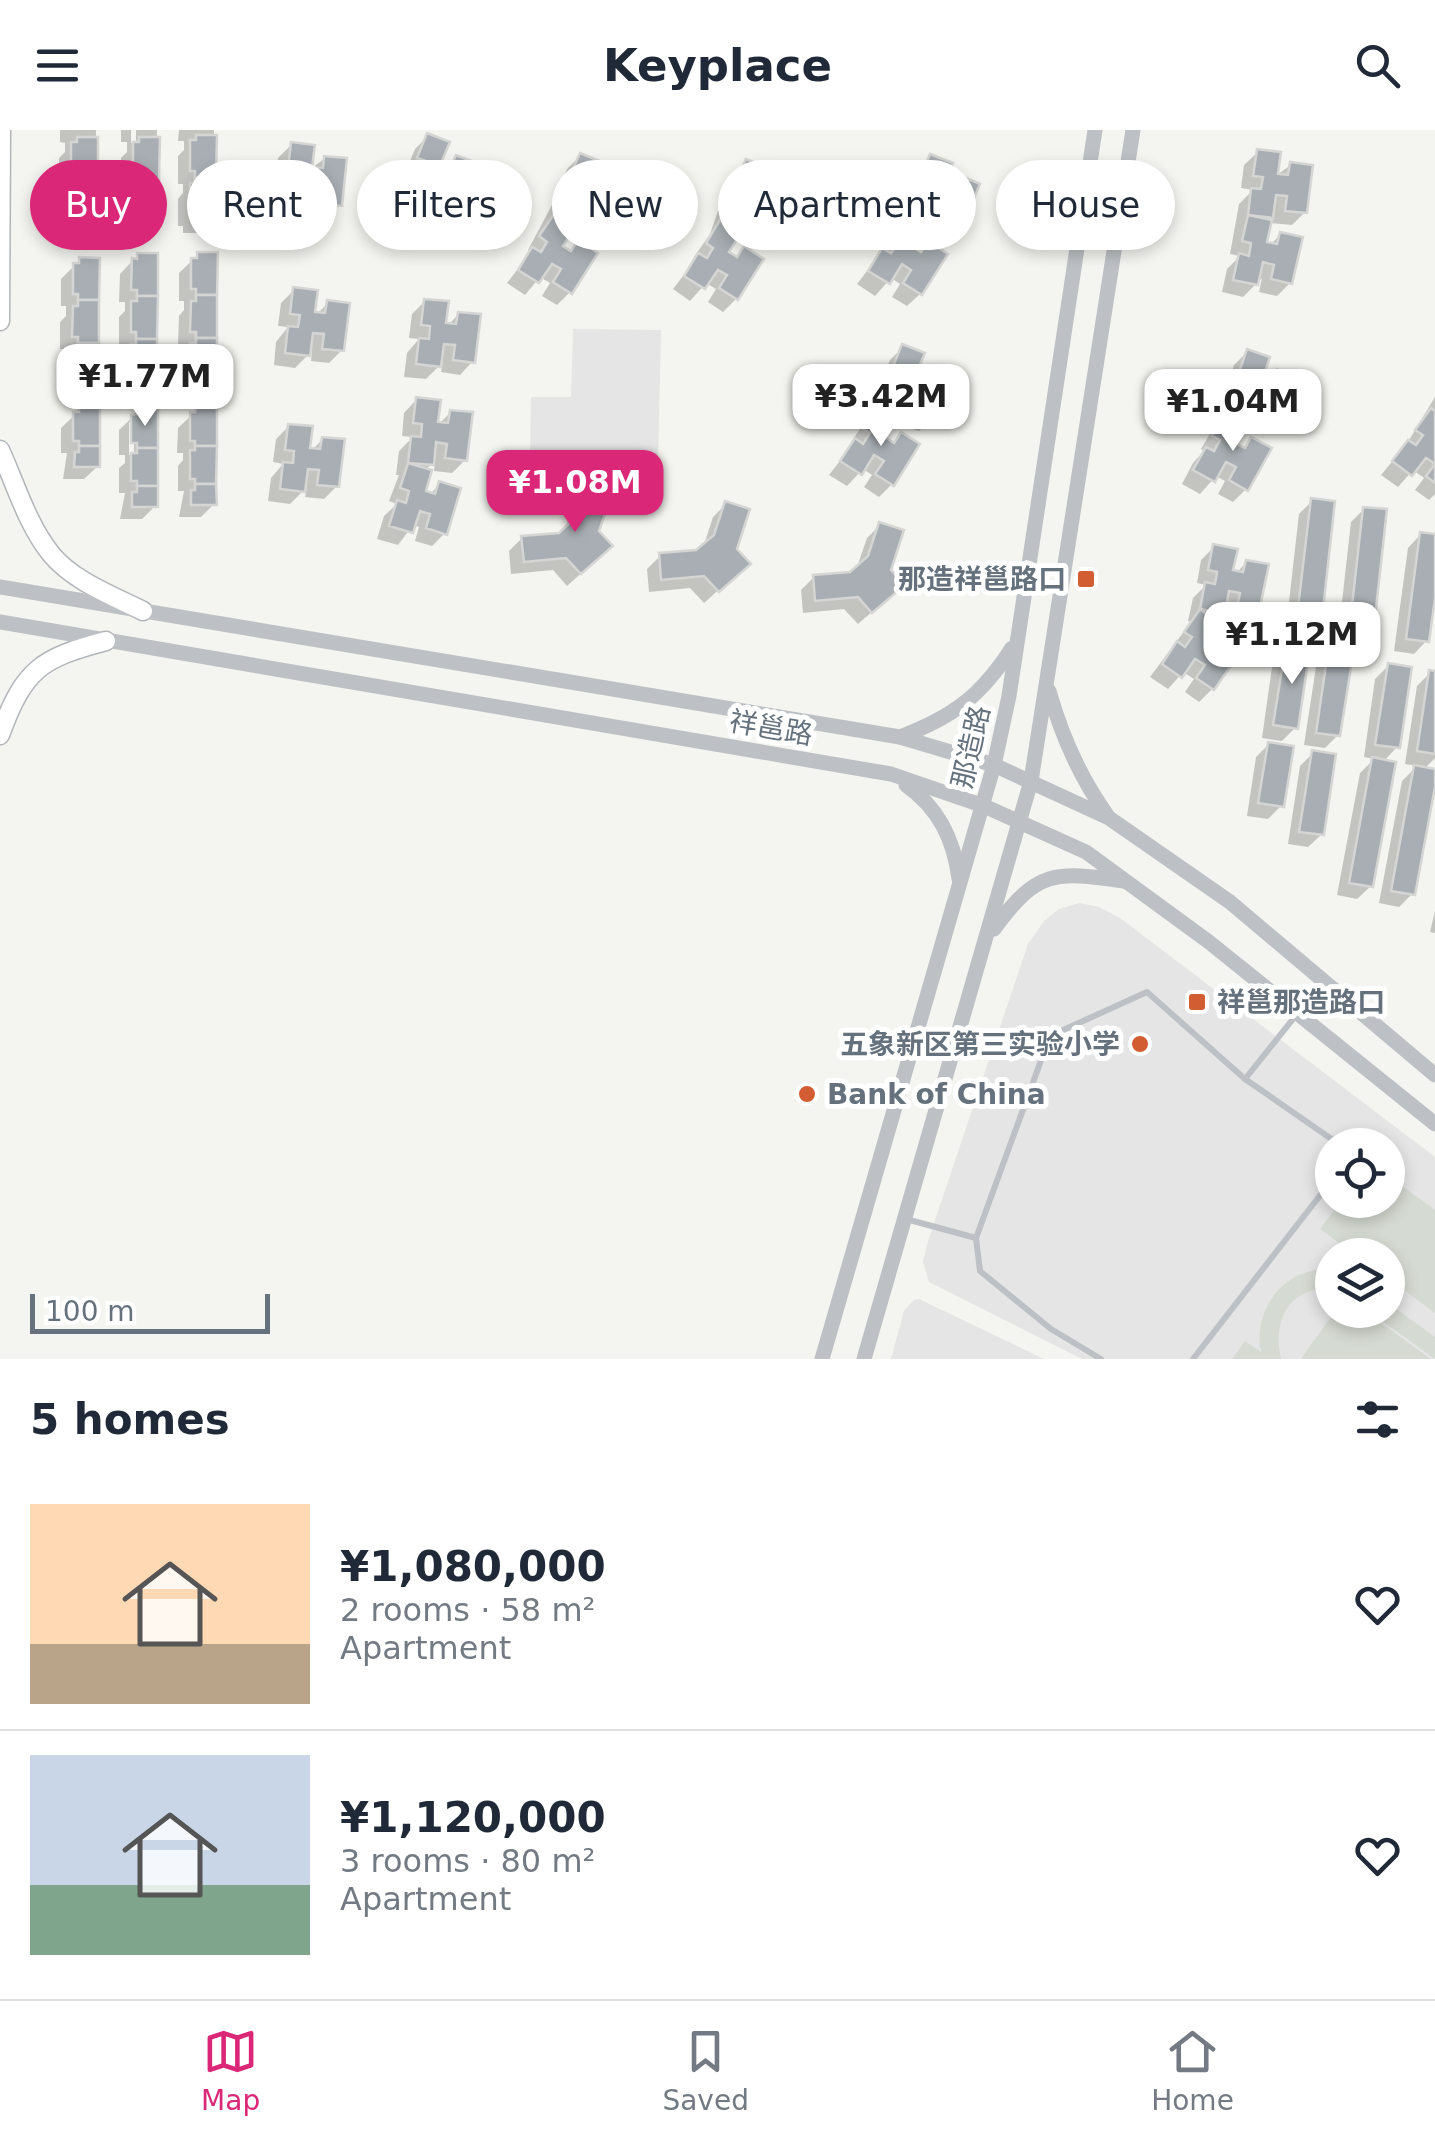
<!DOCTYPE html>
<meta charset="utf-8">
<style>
:root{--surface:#fff;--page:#f6f6f7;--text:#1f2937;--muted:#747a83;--line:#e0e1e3;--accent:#db2777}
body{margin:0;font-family:"DejaVu Sans","Noto Sans SC",sans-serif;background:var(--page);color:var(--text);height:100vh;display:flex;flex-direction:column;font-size:38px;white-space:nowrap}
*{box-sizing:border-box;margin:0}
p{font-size:32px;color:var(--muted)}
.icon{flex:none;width:55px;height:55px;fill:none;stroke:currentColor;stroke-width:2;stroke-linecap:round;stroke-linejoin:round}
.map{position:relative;height:1229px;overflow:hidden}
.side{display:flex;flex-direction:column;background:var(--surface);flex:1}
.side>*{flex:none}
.top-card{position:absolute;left:30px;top:30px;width:1375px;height:90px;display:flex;gap:20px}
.fabs{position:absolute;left:1315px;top:998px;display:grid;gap:20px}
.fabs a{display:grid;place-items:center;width:90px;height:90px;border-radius:50%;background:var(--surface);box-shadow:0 5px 15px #0003;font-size:50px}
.scale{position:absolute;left:30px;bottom:25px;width:240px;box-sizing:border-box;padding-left:10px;border:5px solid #65727e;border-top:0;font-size:28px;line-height:35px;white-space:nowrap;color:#65727e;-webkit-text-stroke:8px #fff;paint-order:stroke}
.price{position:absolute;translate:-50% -85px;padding:0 22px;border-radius:20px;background:#fff;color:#222;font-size:32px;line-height:65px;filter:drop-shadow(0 2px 5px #0008)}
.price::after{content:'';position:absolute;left:50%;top:60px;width:30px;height:22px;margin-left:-15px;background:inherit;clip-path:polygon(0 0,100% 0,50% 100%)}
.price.on{background:var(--accent);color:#fff}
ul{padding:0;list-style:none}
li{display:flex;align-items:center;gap:30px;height:250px;padding:0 30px}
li+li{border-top:2px solid var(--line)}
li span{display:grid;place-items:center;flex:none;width:280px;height:200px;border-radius:0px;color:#555}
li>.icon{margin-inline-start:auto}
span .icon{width:120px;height:120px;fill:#fffc;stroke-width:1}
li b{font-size:42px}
h2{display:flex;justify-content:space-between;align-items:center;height:120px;padding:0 30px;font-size:42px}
.tag{padding:0 35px;border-radius:45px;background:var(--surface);box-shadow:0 5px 15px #0003;font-size:35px;line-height:90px}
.tag.on{background:var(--accent);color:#fff}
header{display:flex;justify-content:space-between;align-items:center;height:130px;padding:0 30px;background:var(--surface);font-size:45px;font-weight:600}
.tabs{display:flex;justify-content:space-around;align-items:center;height:140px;border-top:2px solid var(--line);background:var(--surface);font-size:28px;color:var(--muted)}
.tabs a{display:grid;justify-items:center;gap:5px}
.tabs .on{color:var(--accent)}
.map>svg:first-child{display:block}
</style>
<header><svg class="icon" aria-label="menu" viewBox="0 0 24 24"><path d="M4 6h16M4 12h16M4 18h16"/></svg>Keyplace<svg class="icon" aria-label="search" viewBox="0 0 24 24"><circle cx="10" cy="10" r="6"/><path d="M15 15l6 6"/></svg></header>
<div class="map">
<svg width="1435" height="1229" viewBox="0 0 1435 1229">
<rect width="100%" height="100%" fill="#f4f4f0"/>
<g fill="#e4e5e4" fill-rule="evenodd">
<polygon points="573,199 661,200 658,329 530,327 531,267 571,267"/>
<path d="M 1079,773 L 1099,777 L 1120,788 L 1435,1027 L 1435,1229 L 1082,1229 L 929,1152 L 923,1132 L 928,1111 L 1028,814 L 1044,791 L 1059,779 ZM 1332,1015 L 1388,1015 L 1388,1070 L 1332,1070 ZM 1332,1125 L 1388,1125 L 1388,1180 L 1332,1180 Z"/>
<polygon points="921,1169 921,1170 1044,1229 891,1229 904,1181 914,1170"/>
</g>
<g fill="#d5dad2">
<polygon points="1388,1046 1435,1080 1435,1183 1388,1148 1388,1125 1356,1125 1320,1099 1342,1070 1388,1070"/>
<path d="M 1332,1140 L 1332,1159 C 1289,1156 1272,1191 1281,1229 L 1232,1229 L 1245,1211 L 1261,1222 C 1252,1178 1287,1135 1332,1140 Z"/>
<polygon points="1388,1173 1435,1207 1435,1229 1367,1180 1388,1180"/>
<polygon points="1336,1180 1363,1180 1431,1229 1301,1229"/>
</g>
<g fill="#0003" fill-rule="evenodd">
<polygon points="60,0 96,0 95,91 82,104 64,104 64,98 59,98 59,71 65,65 65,55 59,55 59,28 65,22 65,13 60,12"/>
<polygon points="121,0 131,0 131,13 136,13 136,0 157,0 156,91 143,104 126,104 126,98 120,98 121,71 126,65 126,55 121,55 121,28 127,22 127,12 121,12"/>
<polygon points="179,0 214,0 213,90 200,103 183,103 183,96 178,96 178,69 183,63 183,54 178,54 178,26 184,20 184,11 178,11"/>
<polygon points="428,6 438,34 447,38 456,28 457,77 444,90 427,83 433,69 425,66 410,85 390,77 399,55 411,43 406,41 415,19"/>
<polygon points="291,15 310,40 325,28 339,75 326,88 308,86 309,76 292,93 271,90 273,67 285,53 276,51 278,28"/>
<polygon points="1258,22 1275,46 1291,35 1305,82 1292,95 1269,93 1264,114 1270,115 1281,104 1290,153 1277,166 1259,162 1262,148 1243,167 1222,162 1227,139 1240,126 1230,124 1239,74 1253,60 1241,58 1244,35"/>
<polygon points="580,26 591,54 599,57 609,47 609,97 596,110 579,103 585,89 578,86 570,97 559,116 569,123 578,113 570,162 557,175 542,166 550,153 540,147 525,165 507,153 531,122 528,120 552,75 564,63 558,61 567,39"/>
<polygon points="930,27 941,55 949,58 959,48 959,98 946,111 930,104 935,90 928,87 920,98 909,118 919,124 920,164 907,176 892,167 900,154 891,148 875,166 857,154 881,123 879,121 895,98 902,76 914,64 908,62 917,40"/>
<polygon points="746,32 757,60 765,63 775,53 775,103 762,116 745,109 751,95 744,92 736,103 725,123 736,169 723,182 708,172 716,159 706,153 690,171 673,159 697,128 694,127 710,104 718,81 730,69 724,67 733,45"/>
<polygon points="138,125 154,250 141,263 124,263 124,257 118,257 118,230 124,224 124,214 119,214 119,187 125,181 125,172 119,172 120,144"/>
<polygon points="198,125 214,250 201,263 183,263 183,256 178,256 178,229 184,223 184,214 178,214 179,186 184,180 184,171 179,171 179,143"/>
<polygon points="80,130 96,255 83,268 65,268 65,262 60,262 60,234 66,229 66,219 60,219 60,192 66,186 66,176 61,176 61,149"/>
<polygon points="294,160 312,184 316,185 328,173 342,220 329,233 311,231 312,221 295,238 274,235 276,212 288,197 278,196 281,173"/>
<polygon points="425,171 443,200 459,184 473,231 460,245 441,242 443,232 426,249 404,247 407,223 419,209 409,208 412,184"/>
<polygon points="903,217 913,245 921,249 931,239 932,288 919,301 902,295 908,281 900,278 892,289 882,308 891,314 901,305 892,354 879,367 864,357 872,345 863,339 847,356 829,345 853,314 851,312 867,289 874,266 886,254 880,252 890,230"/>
<polygon points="1247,222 1260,250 1267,252 1277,242 1281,291 1268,304 1251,299 1256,284 1249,282 1241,294 1233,314 1242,320 1252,310 1246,359 1233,372 1218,364 1225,351 1216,346 1200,364 1182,354 1193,333 1204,321 1201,319 1215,295 1221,272 1234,260 1227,258 1234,235"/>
<polygon points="1435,267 1435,364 1429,370 1415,360 1424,348 1413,340 1398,357 1381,345 1406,315"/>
<polygon points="417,269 435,298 451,282 465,330 452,343 434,341 435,331 425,340 422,363 429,365 440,354 445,403 432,416 415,411 419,397 413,395 398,415 377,409 384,386 397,374 389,371 399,345 396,345 399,321 410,310 411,307 402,306 404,283"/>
<polygon points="80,280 98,336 84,349 63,349 67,323 61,323 61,298"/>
<polygon points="197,280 214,374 201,387 179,387 184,361 178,361 178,336 183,330 183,323 177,323 178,298"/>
<path d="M 138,282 L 155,376 L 142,389 L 120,389 L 125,363 L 119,363 L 119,338 L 125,333 L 125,325 L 119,325 L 119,300 ZM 129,292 L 134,292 L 134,325 L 129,325 Z"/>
<polygon points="289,296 307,320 311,321 323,309 337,356 324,369 305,367 307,357 290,374 268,371 271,348 283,334 273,332 276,309"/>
<polygon points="588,356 597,402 597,429 567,456 553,440 511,444 509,421 522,408 560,405 565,400 575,369"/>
<polygon points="1312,371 1318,496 1305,510 1285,507 1299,384"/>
<polygon points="726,374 734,420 734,446 704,473 690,458 649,462 647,439 660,426 697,423 703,418 713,387"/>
<polygon points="1364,379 1371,505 1358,518 1337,516 1351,392"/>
<polygon points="880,395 888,441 888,468 858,494 844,479 803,483 801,460 814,447 851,444 856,440 867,408"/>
<polygon points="1421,404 1435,406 1435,448 1427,510 1414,524 1394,521 1408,418"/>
<polygon points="1214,417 1230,442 1236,443 1247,432 1257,481 1244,494 1225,490 1228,477 1213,492 1204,512 1214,520 1223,510 1212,559 1199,572 1185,562 1194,549 1183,542 1168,559 1150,547 1191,492 1188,491 1193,468 1206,455 1197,453 1201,430"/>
<polygon points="1286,517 1295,598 1282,611 1262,608 1273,530"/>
<polygon points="1329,524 1338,605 1325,618 1304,615 1316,537"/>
<polygon points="1388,536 1397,617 1383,632 1371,756 1357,769 1337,765 1360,643 1374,629 1364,627 1375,549"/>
<polygon points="1430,543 1435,543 1435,628 1423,640 1435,643 1412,764 1399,777 1379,773 1402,651 1417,636 1405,634 1417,556"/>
<polygon points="1269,614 1281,676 1268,689 1247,686 1256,627"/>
<polygon points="1313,623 1322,704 1308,717 1288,714 1300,636"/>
<polygon points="1435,781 1435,803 1430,802"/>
</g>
<g fill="#a8aeb3" stroke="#d5d5d3" stroke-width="2.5">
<polygon points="427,3 450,12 441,33 451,37 456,25 477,33 459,79 438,70 444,56 434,52 425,74 402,64 412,39 421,43 426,31 417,28"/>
<polygon points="196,5 217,5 216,48 195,48 195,41 190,41 190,10 196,10"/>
<polygon points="77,7 98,7 98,50 77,50 77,43 71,43 71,12 77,12"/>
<polygon points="139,7 160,7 159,49 138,49 138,43 133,43 133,12 139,12"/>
<polygon points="291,12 315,15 312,37 323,38 324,26 347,28 342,76 320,74 321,59 311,58 308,81 282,78 286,51 295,53 297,40 288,39"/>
<polygon points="1257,19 1281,22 1278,44 1288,45 1290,32 1313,35 1307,83 1285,81 1287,66 1276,65 1273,88 1248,85 1251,58 1261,59 1263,47 1253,46"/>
<polygon points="580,23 602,32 594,52 603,56 608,44 630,53 611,98 591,90 597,76 586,72 577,93 554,84 564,59 573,62 578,51 569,48"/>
<polygon points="930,24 953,33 944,54 954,57 959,45 980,54 961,99 941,91 947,77 937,73 928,94 904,85 914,60 924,63 928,52 920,48"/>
<polygon points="746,29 768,38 760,59 769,62 774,51 796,59 777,104 757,96 763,82 752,78 743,99 720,90 730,65 739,68 744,57 735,54"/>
<polygon points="195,48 216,48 216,91 195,91 195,84 190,84 190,53 195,53"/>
<polygon points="138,49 159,49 159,92 138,92 138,86 132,86 133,55 138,55"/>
<polygon points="77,50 98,50 97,92 76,92 76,86 71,86 71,55 77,55"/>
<polygon points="554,84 575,97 563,116 571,121 578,110 598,123 572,164 553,152 561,139 552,134 539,153 518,140 532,117 541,122 547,112 539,106"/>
<polygon points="904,85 925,98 913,117 921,122 928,111 948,124 922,165 903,153 911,140 902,134 890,154 868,141 882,118 891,123 898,113 890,108"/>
<polygon points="1248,85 1272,90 1267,112 1277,114 1280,102 1303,107 1292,154 1271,149 1274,135 1263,132 1258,155 1233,150 1239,123 1249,126 1251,113 1242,111"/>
<polygon points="720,90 741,103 729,122 737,127 744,116 764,129 738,170 719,158 727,145 718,140 705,159 684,146 698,123 707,128 713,118 706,113"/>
<polygon points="197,122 218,122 217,165 196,165 196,159 191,159 191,128 197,128"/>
<polygon points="137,123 158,123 158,166 137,166 137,160 131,160 132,128 137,129"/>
<polygon points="79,127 100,128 99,170 78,170 78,164 73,164 73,133 79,133"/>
<polygon points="293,157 318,160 315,182 325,183 327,170 350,173 344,221 322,219 324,204 313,203 310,226 285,223 288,196 298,197 300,185 290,184"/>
<polygon points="196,165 217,165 217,208 196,208 196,202 190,202 191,171 196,171"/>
<polygon points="137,166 158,166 157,209 136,209 136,202 131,202 131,171 137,171"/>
<polygon points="424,169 449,171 446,193 456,194 458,182 481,184 475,233 453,230 455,215 444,214 441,237 416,234 419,208 429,209 430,196 421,195"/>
<polygon points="78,170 99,170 99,213 78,213 78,207 72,207 73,176 78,176"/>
<polygon points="196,208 217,208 216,251 195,251 195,244 190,244 190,213 196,213"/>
<polygon points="136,209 157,209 157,251 136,251 136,245 130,245 131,214 136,214"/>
<polygon points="78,213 99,213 98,256 78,256 78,250 72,250 72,219 78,219"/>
<polygon points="902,214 925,223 916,244 926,248 931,236 952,245 934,290 913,281 919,267 909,263 900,285 876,275 887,250 896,254 900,242 892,239"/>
<polygon points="1247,219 1270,227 1263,248 1273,252 1277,239 1299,247 1283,293 1262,286 1267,271 1257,268 1249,290 1225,282 1234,257 1243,260 1247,248 1238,245"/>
<polygon points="416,267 441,270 438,292 448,293 450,280 473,282 467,331 445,328 447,314 436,312 434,335 408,333 411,306 421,307 422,294 413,293"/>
<polygon points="876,276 897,289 885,307 894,313 901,302 920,314 894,356 875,344 884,331 874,325 862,345 840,331 855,308 863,314 870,303 862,298"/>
<polygon points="79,278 100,278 100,316 79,316 79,311 73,311 73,282 79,282"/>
<polygon points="196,278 217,278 217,316 195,316 195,311 190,311 190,282 195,282"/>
<polygon points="1431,278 1435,281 1435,353 1426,346 1435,334 1426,328 1412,346 1392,331 1408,310 1416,315 1423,305 1415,300"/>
<polygon points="137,280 158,280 158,318 137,318 137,313 131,313 131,285 137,284"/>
<polygon points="1225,282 1247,294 1236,314 1245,318 1251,307 1272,318 1248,361 1229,350 1236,337 1226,332 1215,352 1193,340 1206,317 1214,321 1220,310 1212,306"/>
<polygon points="288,294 313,296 310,318 320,319 322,307 345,309 339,357 317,355 319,340 308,339 305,362 280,359 283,332 293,333 294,321 285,320"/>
<polygon points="79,316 100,316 100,337 74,337 75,322 79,322"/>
<polygon points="195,316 217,316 216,354 195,354 195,349 190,349 190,320 195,320"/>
<polygon points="137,318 158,318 158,356 137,356 137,351 131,351 131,323 137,323"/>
<polygon points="408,333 432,340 426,361 435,364 439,351 461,358 447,405 426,398 430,384 420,381 413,403 389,396 397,370 406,373 409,361 400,358"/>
<polygon points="588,353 613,361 599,401 613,416 581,444 566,428 524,432 521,406 559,403 576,387"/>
<polygon points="195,354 216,354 217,375 191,375 191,360 195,360"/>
<polygon points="137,356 158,356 158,377 132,377 132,362 137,362"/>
<polygon points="1311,368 1335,371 1321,498 1296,495"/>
<polygon points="725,371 750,379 737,419 751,434 719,462 704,446 661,450 659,423 696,420 714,405"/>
<polygon points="1363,377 1387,379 1373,506 1349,503"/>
<polygon points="879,392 904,400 891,440 905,455 872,483 858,467 815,471 813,445 850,442 868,426"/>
<polygon points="1420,402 1435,404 1435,468 1429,512 1406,509"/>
<polygon points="1213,414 1238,419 1233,440 1243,442 1246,430 1269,434 1259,482 1237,478 1240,463 1229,461 1225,484 1200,479 1205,452 1215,454 1217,442 1208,440"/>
<polygon points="1200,479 1220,494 1207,512 1216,518 1223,507 1242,520 1214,560 1196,548 1205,535 1195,529 1182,548 1162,534 1177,511 1185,517 1192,507 1184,502"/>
<polygon points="1286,514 1310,518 1298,599 1273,595"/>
<polygon points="1328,521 1353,525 1340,606 1316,603"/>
<polygon points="1388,533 1412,537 1400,618 1375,615"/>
<polygon points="1429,540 1435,541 1435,624 1417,621"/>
<polygon points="1268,612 1294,616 1284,677 1258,673"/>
<polygon points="1312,620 1336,624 1324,705 1299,702"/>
<polygon points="1372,627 1396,632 1373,757 1349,753"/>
<polygon points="1414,635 1435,639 1435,657 1415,765 1391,761"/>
</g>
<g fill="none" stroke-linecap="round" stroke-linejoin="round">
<defs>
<g id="secondary">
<polyline points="0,191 1,0"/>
<path d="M 0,320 C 16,355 27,394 51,424 C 73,451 113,466 143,481"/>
<path d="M 0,605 C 24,539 41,528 106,511"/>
</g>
</defs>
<use href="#secondary" stroke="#b2b6ba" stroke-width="21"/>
<g stroke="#bdc0c4" stroke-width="6">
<polyline points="1245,949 1333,1010 1334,1015"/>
<polyline points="906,1089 976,1108 1050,906 1147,862 1245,949 1297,884"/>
<polyline points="976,1108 980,1141 1051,1199 1101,1229"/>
<polyline points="1193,1229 1332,1050"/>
</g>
<g stroke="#bdc0c4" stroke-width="15">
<polyline points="0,457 900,607 994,635 1109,688 1230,772 1435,945"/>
<polyline points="0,492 891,644 984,676 1086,722 1209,812 1435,994"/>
<path d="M 1049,561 C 1062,607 1079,646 1107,685"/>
<path d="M 900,607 C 953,587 981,566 1012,518"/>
<path d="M 906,655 C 939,678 954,710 959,749"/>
<path d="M 994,799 C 1037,740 1054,741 1124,751"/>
<polyline points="822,1229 994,635 1009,566 1095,0"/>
<polyline points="864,1229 1031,651 1133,0"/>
</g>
<use href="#secondary" stroke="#fff" stroke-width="18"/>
</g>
<g fill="#d25d32" stroke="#fff" stroke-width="4">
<rect x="1076" y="439" width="20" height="20" rx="5"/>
<rect x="1187" y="862" width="20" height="20" rx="5"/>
<circle cx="1140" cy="914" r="10"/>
<circle cx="807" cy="964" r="10"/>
</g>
<g text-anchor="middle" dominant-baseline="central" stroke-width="10" stroke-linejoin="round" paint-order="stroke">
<g font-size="28" font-weight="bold" fill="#65727e" stroke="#fff" text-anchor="end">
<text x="1066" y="449">那造祥邕路口</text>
<text x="1217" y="872" text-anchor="start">祥邕那造路口</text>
<text x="1120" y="914">五象新区第三实验小学</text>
<text x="827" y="964" text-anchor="start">Bank of China</text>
</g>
<g font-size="28" fill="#65727e" stroke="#fff">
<text transform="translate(771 598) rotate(10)">祥邕路</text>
<text transform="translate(971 617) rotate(-77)">那造路</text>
</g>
</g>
</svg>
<div class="fabs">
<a><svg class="icon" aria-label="locate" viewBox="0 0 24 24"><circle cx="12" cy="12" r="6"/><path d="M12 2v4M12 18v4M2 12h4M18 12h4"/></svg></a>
<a><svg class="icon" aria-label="layers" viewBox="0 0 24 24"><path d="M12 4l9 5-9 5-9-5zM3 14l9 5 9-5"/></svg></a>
</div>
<div class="scale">100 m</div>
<b class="price" style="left:145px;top:299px">¥1.77M</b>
<b class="price" style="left:881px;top:319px">¥3.42M</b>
<b class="price" style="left:1233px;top:324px">¥1.04M</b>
<b class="price on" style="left:575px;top:405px">¥1.08M</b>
<b class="price" style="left:1292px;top:557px">¥1.12M</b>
<div class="top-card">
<a class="tag on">Buy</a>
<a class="tag">Rent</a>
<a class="tag">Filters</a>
<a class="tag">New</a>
<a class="tag">Apartment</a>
<a class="tag">House</a>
</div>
</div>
<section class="side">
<h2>5 homes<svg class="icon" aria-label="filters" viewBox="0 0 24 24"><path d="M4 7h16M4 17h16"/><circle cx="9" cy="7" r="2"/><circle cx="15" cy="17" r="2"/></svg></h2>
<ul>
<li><span style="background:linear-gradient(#ffd9b3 70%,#b9a48a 0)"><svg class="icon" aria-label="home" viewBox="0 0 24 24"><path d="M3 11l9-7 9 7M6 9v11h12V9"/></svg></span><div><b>¥1,080,000</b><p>2 rooms · 58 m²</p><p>Apartment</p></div><svg class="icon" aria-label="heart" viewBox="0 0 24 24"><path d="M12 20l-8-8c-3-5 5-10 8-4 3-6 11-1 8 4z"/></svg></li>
<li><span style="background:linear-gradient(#c9d6e8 65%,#7fa58c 0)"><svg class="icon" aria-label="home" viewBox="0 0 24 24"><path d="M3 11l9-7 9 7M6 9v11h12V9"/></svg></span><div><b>¥1,120,000</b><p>3 rooms · 80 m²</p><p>Apartment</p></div><svg class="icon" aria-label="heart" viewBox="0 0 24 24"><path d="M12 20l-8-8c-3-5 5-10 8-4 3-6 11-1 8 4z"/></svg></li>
</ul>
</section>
<nav class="tabs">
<a class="on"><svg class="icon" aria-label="map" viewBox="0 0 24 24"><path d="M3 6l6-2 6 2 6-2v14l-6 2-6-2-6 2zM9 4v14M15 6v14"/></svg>Map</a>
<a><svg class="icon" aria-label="saved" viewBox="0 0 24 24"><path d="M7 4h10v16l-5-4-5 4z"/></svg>Saved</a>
<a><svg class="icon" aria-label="home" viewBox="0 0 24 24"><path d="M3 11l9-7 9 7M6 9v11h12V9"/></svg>Home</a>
</nav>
